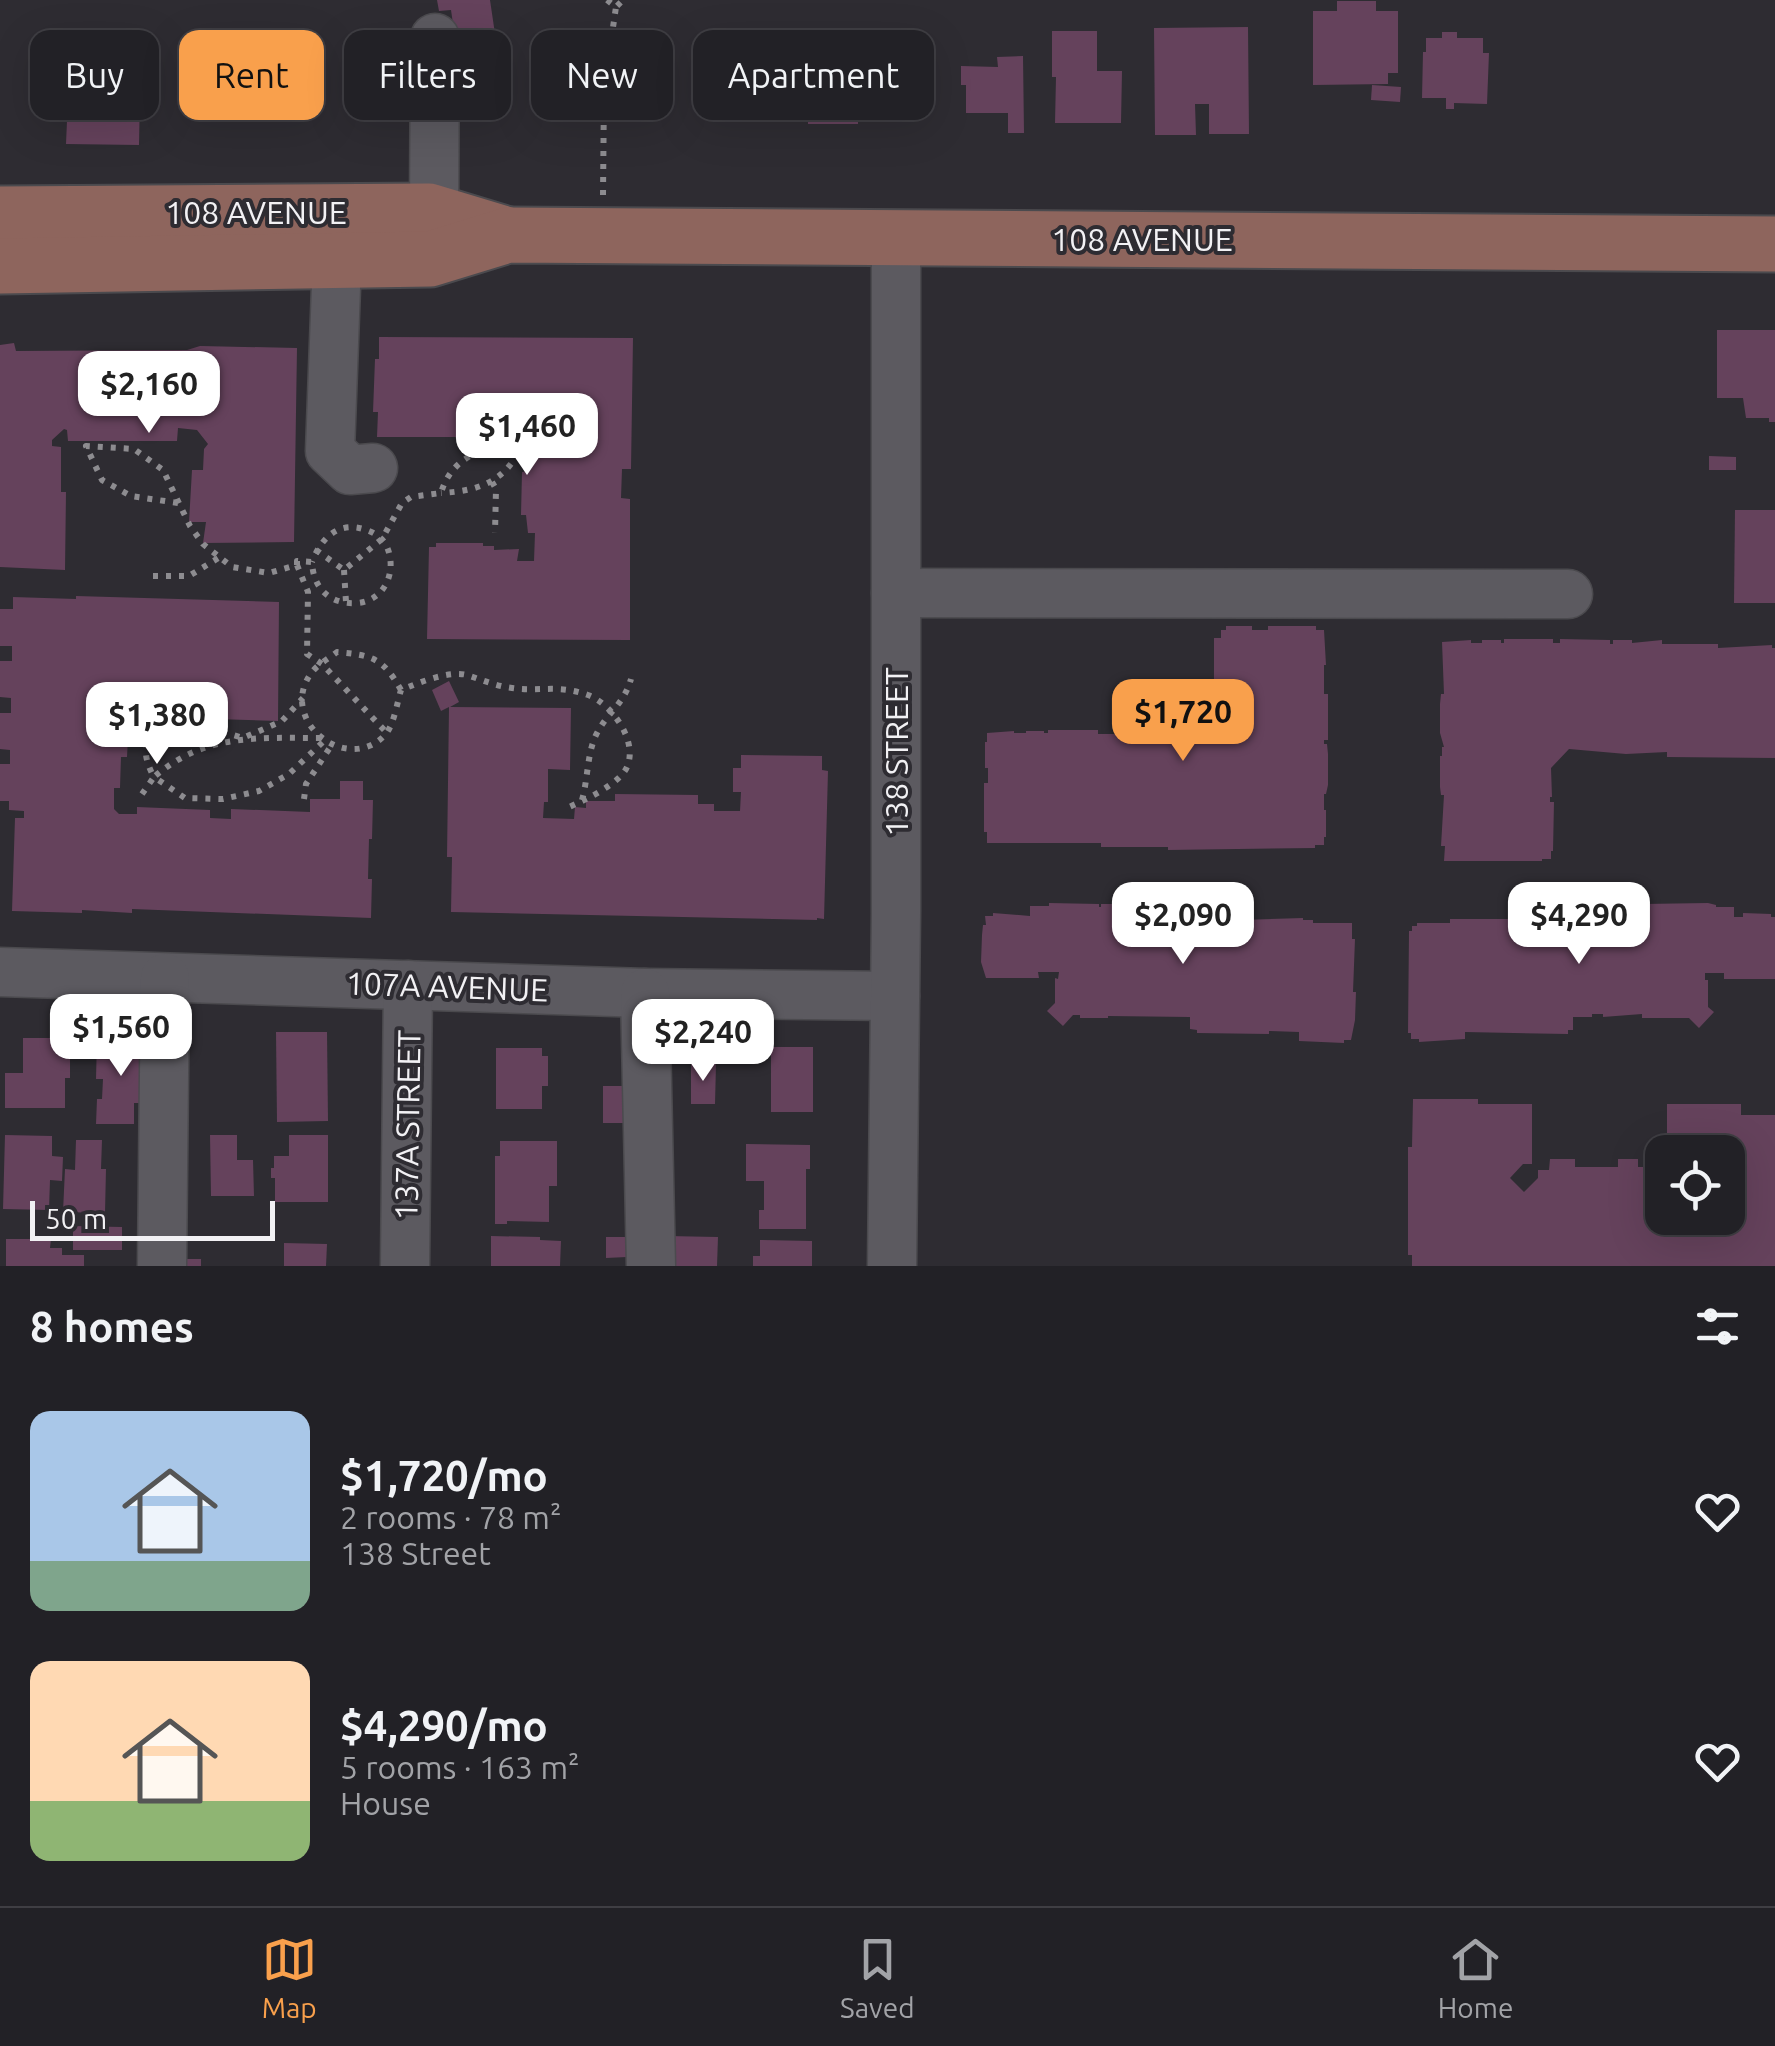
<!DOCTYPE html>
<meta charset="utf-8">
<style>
:root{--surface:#222126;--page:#2a292e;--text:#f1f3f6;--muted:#a2a3a7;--line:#3f3e43;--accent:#f9a04c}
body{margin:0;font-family:Ubuntu,sans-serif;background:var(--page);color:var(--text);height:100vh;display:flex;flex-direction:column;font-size:38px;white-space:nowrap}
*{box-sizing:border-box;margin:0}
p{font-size:32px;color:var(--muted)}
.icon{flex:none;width:55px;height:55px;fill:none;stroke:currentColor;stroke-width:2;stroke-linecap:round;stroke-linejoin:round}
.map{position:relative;height:1266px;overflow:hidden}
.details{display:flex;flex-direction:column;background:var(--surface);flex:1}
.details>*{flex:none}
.top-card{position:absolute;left:30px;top:30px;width:1000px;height:90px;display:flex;gap:20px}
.controls{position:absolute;left:1645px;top:1135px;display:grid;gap:20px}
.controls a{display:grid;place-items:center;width:100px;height:100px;border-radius:20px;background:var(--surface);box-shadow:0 10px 40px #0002,0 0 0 2px var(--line);font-size:50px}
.scale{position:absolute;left:30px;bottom:25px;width:245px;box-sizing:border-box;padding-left:10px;border:5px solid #f2f1f4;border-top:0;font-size:28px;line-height:35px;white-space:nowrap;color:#f2f1f4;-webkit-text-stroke:8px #2e2c32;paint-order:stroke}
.price{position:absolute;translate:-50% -85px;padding:0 22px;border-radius:20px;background:#fff;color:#222;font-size:32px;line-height:65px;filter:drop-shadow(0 2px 5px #0008)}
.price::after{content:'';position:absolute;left:50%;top:60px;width:30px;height:22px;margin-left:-15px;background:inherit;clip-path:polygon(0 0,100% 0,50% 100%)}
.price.active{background:var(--accent);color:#111}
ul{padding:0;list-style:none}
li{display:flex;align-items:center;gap:30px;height:250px;padding:0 30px}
li span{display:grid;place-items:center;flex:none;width:280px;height:200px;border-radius:20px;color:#555}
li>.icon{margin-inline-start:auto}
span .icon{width:120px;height:120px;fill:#fffc;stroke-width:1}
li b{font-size:42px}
h2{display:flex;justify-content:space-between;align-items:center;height:120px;padding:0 30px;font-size:42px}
.chip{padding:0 35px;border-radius:20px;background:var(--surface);box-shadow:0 10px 40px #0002,0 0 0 2px var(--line);font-size:35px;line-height:90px}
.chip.active{background:var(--accent);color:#111}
.tabs{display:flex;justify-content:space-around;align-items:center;height:140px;border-top:2px solid var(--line);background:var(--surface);font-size:28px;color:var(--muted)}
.tabs a{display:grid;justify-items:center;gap:5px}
.tabs .active{color:var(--accent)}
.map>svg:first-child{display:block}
</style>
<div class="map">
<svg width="1775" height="1266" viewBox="0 0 1775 1266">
<rect width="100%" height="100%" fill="#2e2c32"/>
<g fill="#65425c">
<polygon points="437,0 490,0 499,61 492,63 495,83 474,86 467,64 459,65 451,10 439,11"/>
<polygon points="1337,1 1376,1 1376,11 1398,11 1398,73 1388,73 1388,84 1313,85 1313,11 1337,11"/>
<polygon points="1248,27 1249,134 1209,134 1209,104 1195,104 1196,135 1155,135 1154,28"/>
<polygon points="1052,31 1097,31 1097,71 1122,71 1121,123 1055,123 1056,77 1052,77"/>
<polygon points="1442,32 1457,32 1457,38 1483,38 1483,53 1489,53 1487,104 1454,103 1454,109 1446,109 1446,98 1422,98 1423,52 1426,52 1426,38 1442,38"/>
<polygon points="72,52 104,52 104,85 71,85"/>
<polygon points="1023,56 1024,133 1008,133 1008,113 966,113 966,85 961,85 961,66 998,67 997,57"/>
<polygon points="822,71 841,71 841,78 858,78 858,124 808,124 808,79 822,79"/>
<polygon points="1372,85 1401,87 1400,102 1371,100"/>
<polygon points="82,88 98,88 98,94 140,95 139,145 66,144 67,121 71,121 72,95 82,95"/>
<polygon points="1717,330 1775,330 1775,422 1769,422 1769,418 1746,418 1743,398 1717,398"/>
<polygon points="379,337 633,338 631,469 622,469 621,498 630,499 630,640 427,639 429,547 436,547 436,543 483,543 483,546 494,546 494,550 519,549 517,561 534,561 535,533 528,533 526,515 521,515 522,472 529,471 529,456 536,456 538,424 522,424 521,437 377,437 378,412 373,412 375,359 379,359"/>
<polygon points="14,343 16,351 187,350 200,346 297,348 294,542 203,543 206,522 189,522 192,470 203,470 204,449 208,444 197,430 178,428 177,441 68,441 67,430 64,429 52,440 52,446 61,447 61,492 66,492 65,570 0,567 0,345"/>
<polygon points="1709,456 1736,457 1736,470 1709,470"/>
<polygon points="1735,510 1775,510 1775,603 1734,603"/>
<polygon points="76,596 279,602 278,721 215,719 215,706 150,704 150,698 138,698 138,691 124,690 116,698 115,720 122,720 121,738 128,738 127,757 121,757 120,788 114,788 114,809 119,814 137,814 137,807 210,810 210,818 231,819 231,809 310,812 310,799 340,799 340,781 363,781 363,800 373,800 372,839 369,839 368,879 372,879 371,918 132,909 132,913 82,910 82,913 12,911 15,818 24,818 24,811 9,810 9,801 0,801 0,764 10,764 10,750 0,749 0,713 11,713 11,698 0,697 0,661 12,661 12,646 0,646 0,609 13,609 13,597 76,599"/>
<polygon points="1226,626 1252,626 1252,630 1268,630 1268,626 1316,626 1316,630 1324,630 1326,665 1324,665 1324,694 1328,694 1328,740 1324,740 1324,744 1327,744 1328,754 1328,785 1326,794 1324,794 1324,810 1326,810 1326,837 1324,837 1324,845 1315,845 1315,848 1168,850 1168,847 1101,847 1101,843 987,843 987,832 984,832 984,783 988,783 988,768 985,768 985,742 987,742 987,733 1014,731 1014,733 1026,733 1026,731 1044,731 1044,733 1048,733 1048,730 1098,730 1098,734 1152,734 1152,738 1158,738 1158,736 1199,738 1218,719 1218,709 1216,709 1218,686 1214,686 1214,638 1221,638 1221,630 1226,630"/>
<polygon points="1504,639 1553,639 1553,643 1560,643 1560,639 1610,640 1610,644 1613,644 1613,640 1632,640 1632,643 1662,640 1662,644 1718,644 1718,648 1772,645 1772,648 1775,648 1775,758 1667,757 1667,752 1626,754 1569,749 1551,768 1552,797 1550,797 1550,802 1554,802 1553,851 1551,851 1551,859 1542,859 1542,861 1444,861 1445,846 1441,846 1444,795 1441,795 1440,787 1440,756 1442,756 1442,747 1444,747 1440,733 1440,704 1441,694 1444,694 1442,642 1471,640 1471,643 1482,643 1482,640 1501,640 1501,643 1504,643"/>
<polygon points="449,681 459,702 450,707 571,708 570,770 548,769 548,802 544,802 543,818 574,819 575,807 586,808 586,801 615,801 615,794 698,795 698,804 714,804 714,811 740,811 741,792 733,792 733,768 741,768 741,755 822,756 822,770 828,771 824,919 817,918 817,920 451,912 452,857 447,857 449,707 441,711 432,690"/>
<polygon points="1566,902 1602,902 1610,904 1610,907 1613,907 1613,904 1633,904 1633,907 1643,907 1643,904 1708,903 1716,905 1716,907 1734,907 1734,917 1743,917 1743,913 1771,914 1771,917 1775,917 1775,979 1724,979 1724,973 1705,973 1705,980 1708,980 1708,1007 1714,1012 1699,1028 1689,1018 1642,1018 1642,1014 1603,1017 1603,1014 1592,1014 1592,1017 1573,1017 1573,1030 1568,1030 1568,1034 1465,1032 1465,1039 1419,1042 1419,1039 1411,1039 1411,1033 1408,1033 1409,931 1412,931 1412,926 1417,926 1417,923 1450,923 1450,919 1523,919 1523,923 1533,923 1533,920 1552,920 1552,906 1558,907 1558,904"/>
<polygon points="1049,903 1099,904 1099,907 1101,907 1101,904 1121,904 1121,906 1131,906 1131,904 1152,904 1152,907 1155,907 1155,903 1205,904 1205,907 1212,907 1212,920 1241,923 1241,920 1303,918 1303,920 1313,920 1313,923 1352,923 1352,939 1355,939 1353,992 1356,992 1355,1020 1351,1040 1344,1040 1344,1043 1299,1041 1299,1032 1269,1031 1269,1034 1197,1033 1197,1030 1190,1029 1190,1017 1108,1016 1108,1018 1080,1018 1080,1015 1073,1015 1063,1026 1047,1011 1055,1003 1055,978 1058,979 1059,972 1038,972 1039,978 986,978 981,962 982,935 983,925 986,925 985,916 993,916 993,913 1030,916 1030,906 1049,906"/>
<polygon points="276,1032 327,1032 328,1121 277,1122"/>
<polygon points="23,1038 70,1038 70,1078 65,1078 65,1108 5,1108 5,1073 23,1073"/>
<polygon points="97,1039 150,1040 144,1103 134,1103 134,1124 96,1124 97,1099 102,1099 103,1079 96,1079"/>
<rect x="771" y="1047" width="42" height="65"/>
<polygon points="496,1048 542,1048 542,1056 548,1056 548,1086 542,1086 542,1109 496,1109"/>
<polygon points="691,1064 716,1064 715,1104 691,1104"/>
<polygon points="603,1086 627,1086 626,1123 603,1123"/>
<polygon points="1413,1099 1478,1099 1478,1104 1532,1104 1532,1164 1523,1164 1510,1178 1524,1192 1538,1178 1538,1170 1549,1170 1550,1159 1575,1159 1575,1167 1618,1167 1618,1159 1638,1159 1638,1167 1644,1167 1644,1170 1660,1170 1660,1179 1662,1181 1662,1218 1728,1218 1728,1152 1667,1152 1667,1104 1741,1104 1741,1115 1775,1115 1775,1266 1412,1266 1412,1255 1408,1255 1408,1147 1412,1147"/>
<polygon points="5,1135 52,1136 52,1156 63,1157 62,1181 50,1180 49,1210 3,1209"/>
<polygon points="210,1135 237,1135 237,1160 253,1160 254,1196 211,1196"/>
<polygon points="289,1135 328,1135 328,1202 275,1202 275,1178 271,1178 271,1168 274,1168 274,1156 289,1156"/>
<polygon points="76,1140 102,1140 101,1169 106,1169 105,1213 63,1212 65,1169 75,1170"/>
<polygon points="500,1141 557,1141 557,1186 549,1186 549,1222 507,1221 507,1224 495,1224 495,1156 500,1156"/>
<polygon points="746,1144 810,1145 810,1169 806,1169 806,1229 759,1229 759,1210 764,1210 764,1181 746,1181"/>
<polygon points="73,1226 122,1227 122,1250 73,1250"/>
<polygon points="491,1236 540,1237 540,1240 561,1241 560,1266 491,1266"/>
<polygon points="667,1236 718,1237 717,1266 667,1266"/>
<polygon points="606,1237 627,1237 627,1257 606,1258"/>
<polygon points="6,1239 51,1239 50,1248 62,1248 62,1255 84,1255 84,1266 6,1266"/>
<polygon points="760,1240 812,1241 812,1266 753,1266 753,1256 760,1256"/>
<polygon points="284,1243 327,1244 326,1266 284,1266"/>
<rect x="182" y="1259" width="19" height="7"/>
</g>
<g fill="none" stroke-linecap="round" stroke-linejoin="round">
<defs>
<g id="minor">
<polyline points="434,213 435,38"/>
<polyline points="337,260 330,451 350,470 373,468"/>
<polyline points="896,593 1568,594"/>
<polyline points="0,972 645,993 895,996"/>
<polyline points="645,993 651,1266"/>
<polyline points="162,1266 165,978"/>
<polyline points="405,1266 408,985"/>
<polyline points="892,1266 896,913 896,237"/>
</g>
<g id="major">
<polyline points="0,214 429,211 508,235"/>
<polyline points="0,266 430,259 508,235 1775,244"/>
</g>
</defs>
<use href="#minor" stroke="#4b4a4e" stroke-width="51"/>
<use href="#major" stroke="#4b4a4e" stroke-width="59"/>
<g stroke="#8d8c90" stroke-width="6" stroke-dasharray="5 8" stroke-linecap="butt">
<polyline points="607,0 616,7 623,0"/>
<polyline points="603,195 604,88 616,7"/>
<polyline points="492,482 496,489 495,533"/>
<polyline points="178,503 131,496 102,480 86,446 134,449 163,470 190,526 203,544 232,567 269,573 297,565 308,592 307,654 322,664 386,732"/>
<path d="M 316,550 L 344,570 L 382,539 L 402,503 L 411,497 L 441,493 C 451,457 487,443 521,447 C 505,482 478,491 441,493"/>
<path d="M 297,565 L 297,561 L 312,562 C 313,588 330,605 357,603 C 386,601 399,568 385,543 C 381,537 373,532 366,530 C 339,520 321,538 312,562"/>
<polyline points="344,570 346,602"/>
<polyline points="153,576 189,576 220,557"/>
<path d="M 401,690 C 383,658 372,655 337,652 C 330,658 318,664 312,672 C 276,719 346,776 385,735 C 394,725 397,703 401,690 C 418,683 449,670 467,675 C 482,680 496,686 512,688 C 540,692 557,684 588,695 C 612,704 640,743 626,769 C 617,785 585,800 569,807"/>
<path d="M 321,738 C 258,738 205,733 154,777 L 185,798 L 223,799 L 259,791 L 289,774 L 325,740"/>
<path d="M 142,794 L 154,777 C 145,761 143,748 150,731 L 171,724 L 203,726 L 243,738 L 282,721 L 303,698"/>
<polyline points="304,799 306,784 331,746"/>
<path d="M 582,800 C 588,779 587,754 596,735 C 608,711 623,706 631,679"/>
</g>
<use href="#minor" stroke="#5c5a60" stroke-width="48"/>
<use href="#major" stroke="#8e655d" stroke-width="55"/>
</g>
<g text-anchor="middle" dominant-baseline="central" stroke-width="8" stroke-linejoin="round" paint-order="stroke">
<g font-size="32" fill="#f2f1f4" stroke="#2e2c32">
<text x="256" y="212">108 AVENUE</text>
<text x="1142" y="239">108 AVENUE</text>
<text transform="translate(896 752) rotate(-90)">138 STREET</text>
<text transform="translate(447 986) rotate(2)">107A AVENUE</text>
<text transform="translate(407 1125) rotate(-89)">137A STREET</text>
</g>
</g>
</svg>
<div class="controls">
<a><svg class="icon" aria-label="locate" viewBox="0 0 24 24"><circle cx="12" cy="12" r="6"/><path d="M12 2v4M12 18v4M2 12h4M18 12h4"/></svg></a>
</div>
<div class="scale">50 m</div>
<b class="price" style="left:149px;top:436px">$2,160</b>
<b class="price" style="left:527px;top:478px">$1,460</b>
<b class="price active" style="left:1183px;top:764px">$1,720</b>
<b class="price" style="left:157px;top:767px">$1,380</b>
<b class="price" style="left:1183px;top:967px">$2,090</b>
<b class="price" style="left:1579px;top:967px">$4,290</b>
<b class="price" style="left:121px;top:1079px">$1,560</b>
<b class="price" style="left:703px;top:1084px">$2,240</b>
<div class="top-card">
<a class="chip">Buy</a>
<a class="chip active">Rent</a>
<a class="chip">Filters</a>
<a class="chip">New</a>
<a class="chip">Apartment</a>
</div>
</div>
<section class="details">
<h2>8 homes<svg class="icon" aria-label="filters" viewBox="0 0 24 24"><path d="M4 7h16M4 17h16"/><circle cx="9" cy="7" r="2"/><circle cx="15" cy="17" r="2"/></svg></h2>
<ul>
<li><span style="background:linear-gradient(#a9c7e8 75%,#7fa58c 0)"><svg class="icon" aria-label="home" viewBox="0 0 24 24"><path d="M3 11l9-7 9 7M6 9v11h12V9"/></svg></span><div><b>$1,720/mo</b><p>2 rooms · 78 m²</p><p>138 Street</p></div><svg class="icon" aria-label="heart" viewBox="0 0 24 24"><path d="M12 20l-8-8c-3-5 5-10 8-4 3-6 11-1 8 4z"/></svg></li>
<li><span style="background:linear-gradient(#ffd9b3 70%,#8fb573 0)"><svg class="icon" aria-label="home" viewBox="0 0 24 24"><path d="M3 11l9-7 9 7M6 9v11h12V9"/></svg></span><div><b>$4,290/mo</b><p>5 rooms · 163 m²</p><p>House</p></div><svg class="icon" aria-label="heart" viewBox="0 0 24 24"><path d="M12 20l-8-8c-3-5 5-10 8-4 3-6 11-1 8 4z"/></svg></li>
</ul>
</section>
<nav class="tabs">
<a class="active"><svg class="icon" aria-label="map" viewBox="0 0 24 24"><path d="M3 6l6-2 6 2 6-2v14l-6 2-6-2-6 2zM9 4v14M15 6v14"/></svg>Map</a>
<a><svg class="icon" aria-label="saved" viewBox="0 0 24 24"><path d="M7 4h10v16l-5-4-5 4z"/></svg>Saved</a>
<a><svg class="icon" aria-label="home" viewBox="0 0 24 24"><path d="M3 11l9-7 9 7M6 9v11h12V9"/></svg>Home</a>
</nav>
